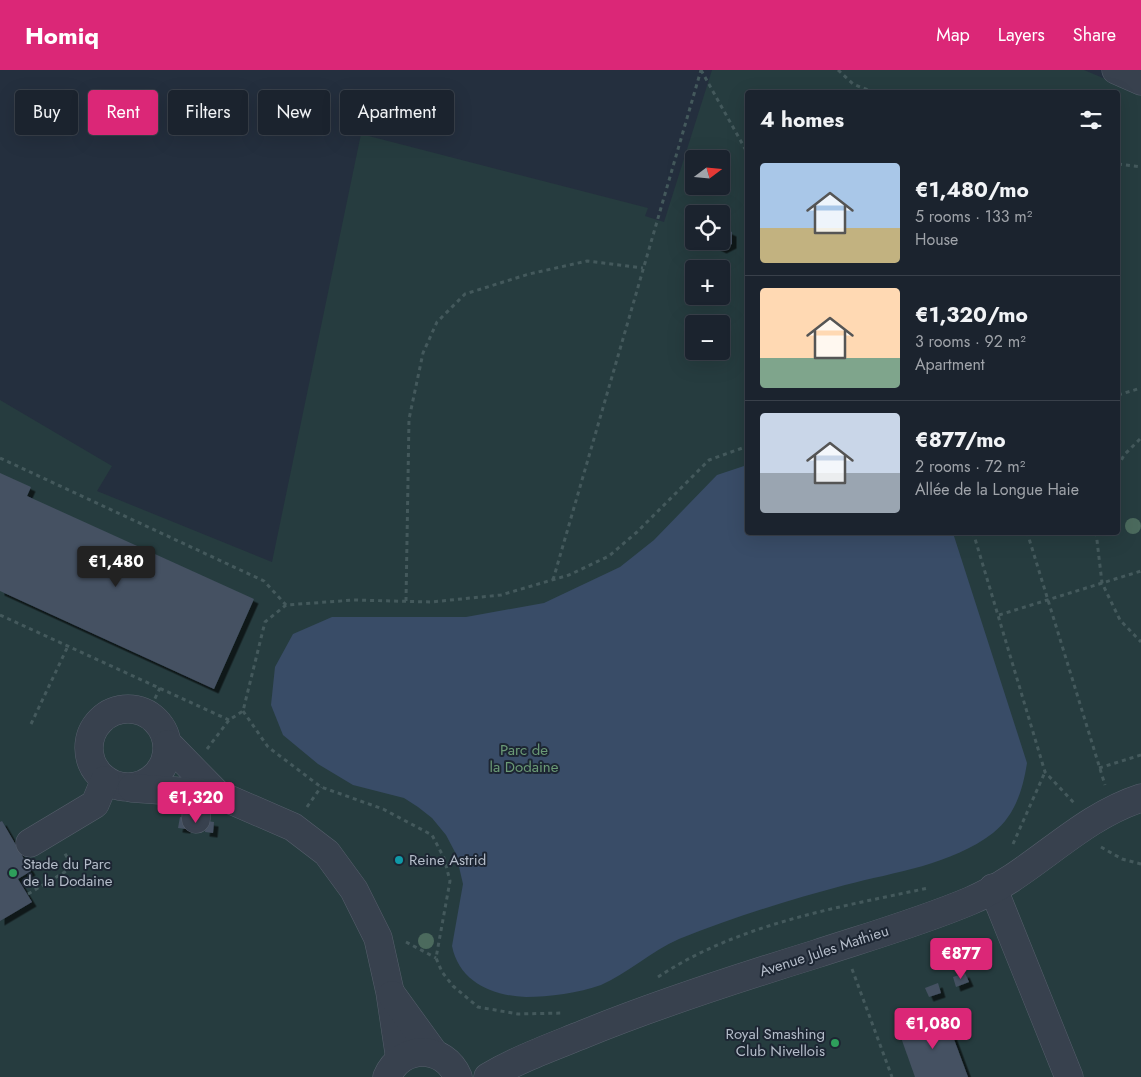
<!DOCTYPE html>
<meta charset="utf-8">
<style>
:root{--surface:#1b232e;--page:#282f3a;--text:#f1f3f6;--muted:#a0a4aa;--line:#39404a;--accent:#db2777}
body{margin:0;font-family:Jost,sans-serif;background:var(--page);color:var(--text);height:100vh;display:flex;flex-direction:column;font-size:19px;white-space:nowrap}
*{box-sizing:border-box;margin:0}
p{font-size:16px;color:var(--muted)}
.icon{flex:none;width:28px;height:28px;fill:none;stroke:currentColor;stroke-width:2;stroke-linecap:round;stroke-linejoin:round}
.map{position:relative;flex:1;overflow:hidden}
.side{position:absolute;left:745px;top:20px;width:375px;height:445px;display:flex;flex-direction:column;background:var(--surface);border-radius:5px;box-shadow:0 5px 20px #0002,0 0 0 1px var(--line)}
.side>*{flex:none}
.top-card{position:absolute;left:15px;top:20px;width:475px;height:45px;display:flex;gap:10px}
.needle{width:32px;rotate:74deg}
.buttons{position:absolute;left:685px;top:80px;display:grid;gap:10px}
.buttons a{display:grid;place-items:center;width:45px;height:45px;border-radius:5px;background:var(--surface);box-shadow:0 5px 20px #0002,0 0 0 1px var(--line);font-size:25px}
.price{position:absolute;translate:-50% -42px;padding:0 11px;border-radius:5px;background:var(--accent);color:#fff;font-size:16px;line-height:32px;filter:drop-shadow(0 1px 2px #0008)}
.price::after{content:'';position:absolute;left:50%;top:30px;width:15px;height:11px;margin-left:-8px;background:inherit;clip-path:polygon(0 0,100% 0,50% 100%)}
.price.current{background:#222;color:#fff}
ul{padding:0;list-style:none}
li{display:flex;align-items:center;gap:15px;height:125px;padding:0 15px}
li+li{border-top:1px solid var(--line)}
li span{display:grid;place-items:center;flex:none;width:140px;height:100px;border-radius:5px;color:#555}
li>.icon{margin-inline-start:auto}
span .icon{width:60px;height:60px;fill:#fffc;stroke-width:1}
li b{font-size:21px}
h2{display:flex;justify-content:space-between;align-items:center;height:60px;padding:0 15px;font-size:21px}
.chip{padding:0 18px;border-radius:5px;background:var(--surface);box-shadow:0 5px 20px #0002,0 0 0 1px var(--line);font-size:18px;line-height:45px}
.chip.current{background:var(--accent);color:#fff}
header{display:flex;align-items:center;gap:30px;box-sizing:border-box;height:70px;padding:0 25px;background:var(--accent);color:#fff}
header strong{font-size:24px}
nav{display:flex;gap:28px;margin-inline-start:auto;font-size:18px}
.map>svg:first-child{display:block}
</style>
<header>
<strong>Homiq</strong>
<nav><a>Map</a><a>Layers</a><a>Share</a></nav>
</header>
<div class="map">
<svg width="1141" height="1007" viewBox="0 0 1141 1007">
<defs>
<filter id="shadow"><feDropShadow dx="4.5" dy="4.5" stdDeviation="0" flood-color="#0009"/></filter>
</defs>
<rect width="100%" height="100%" fill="#242f3e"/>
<path fill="#263c3f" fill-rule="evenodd" d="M 712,0 L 1084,0 L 1141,24 L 1141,1007 L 0,1007 L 0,330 L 112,396 L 97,421 L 272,492 L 361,64 L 648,138 L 645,146 L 664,152 ZM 748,22 L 1118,22 L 1118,462 L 748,462 ZM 694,89 L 721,89 L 721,116 L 694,116 ZM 694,144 L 721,144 L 721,171 L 694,171 ZM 694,199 L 721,199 L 721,226 L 694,226 ZM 694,254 L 721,254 L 721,281 L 694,281 Z"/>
<path fill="#394c67" d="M 747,395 L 748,462 L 953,463 L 1027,693 C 1023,719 1015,746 993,763 C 951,795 895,802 845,815 C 789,830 733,847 679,869 C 651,881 627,904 601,915 C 579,923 549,927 526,927 C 493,926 459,912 452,876 L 463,814 L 456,784 L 446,765 L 432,748 L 418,737 L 404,728 L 353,715 L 318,694 L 283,665 L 271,635 L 275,597 L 293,564 L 332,547 L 466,547 L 544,533 L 620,497 L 654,470 L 717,405 Z"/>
<g fill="#455162" filter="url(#shadow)">
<polygon points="721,157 732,162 732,174 722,179 712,174 713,171 721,171"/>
<polygon points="0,403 31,417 27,426 254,529 214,619 0,521"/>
<polygon points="180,747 214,752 213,763 205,762 206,755 187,752 186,759 178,758"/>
<polygon points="2,751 31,801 18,809 32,832 0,851 0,752"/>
<polygon points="965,903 969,912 956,917 953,907"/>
<polygon points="938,913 941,923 929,927 925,918"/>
<polygon points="945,945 968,1007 915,1007 899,962"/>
</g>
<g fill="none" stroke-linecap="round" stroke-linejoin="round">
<defs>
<g id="minor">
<polyline points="1116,0 1141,11"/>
<circle cx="128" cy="678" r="39"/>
<polyline points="168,674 217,724"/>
<polyline points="132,718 217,724 293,757 327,783 354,820 378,868 390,922 400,989"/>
<polyline points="196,749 197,724"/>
<polyline points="30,773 95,734 105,710"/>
<polyline points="993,818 1069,1007"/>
<polyline points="392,925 434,983"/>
<path d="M 387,1007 C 401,974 444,974 458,1007"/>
<path d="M 488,1007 C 518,989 552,977 584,964 C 660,933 738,908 816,884 C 868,867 920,852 970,831 C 1032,805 1076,749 1141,728"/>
</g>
</defs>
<use href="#minor" stroke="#565f6c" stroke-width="29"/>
<g stroke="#44595c" stroke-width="3" stroke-dasharray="4 4" stroke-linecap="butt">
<polyline points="701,0 748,84"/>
<polyline points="838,0 853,14 873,22"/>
<polyline points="1118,94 1141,97"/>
<polyline points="1118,325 1141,318"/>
<polyline points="0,388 264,511 286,535"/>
<polyline points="1118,397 1124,385 1141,368"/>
<polyline points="973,462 1045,702 1075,734"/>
<polyline points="1027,462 1105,715"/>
<polyline points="1096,462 1102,513 1120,550 1141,572"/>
<polyline points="553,510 701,0"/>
<polyline points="406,531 409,349 423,283 437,252 465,224 529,204 587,191 643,198"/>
<polyline points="0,545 229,650"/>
<polyline points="999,545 1141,501"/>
<polyline points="243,641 268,677 321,717 383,739 432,765 444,788 450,811 436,888 442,902 453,916 478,937 518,944 563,943"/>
<polyline points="148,643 160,618"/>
<polyline points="31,654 68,576"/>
<polyline points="207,679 229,650 243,641 265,552 286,535 354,530 431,532 501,525 569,505 609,486 637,462 709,390 748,376"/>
<polyline points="1099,698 1141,685"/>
<polyline points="307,737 321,717"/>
<polyline points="1013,774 1045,702"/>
<polyline points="1101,777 1122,789 1141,794"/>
<polyline points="28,824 73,797 64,782"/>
<polyline points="406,872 436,888"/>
<polyline points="852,899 892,1007"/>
<path d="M 658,907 C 738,854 835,838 928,818"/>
</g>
<use href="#minor" stroke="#38414e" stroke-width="28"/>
</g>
<g fill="#4b6a5d">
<circle cx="1133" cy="456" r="8"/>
<circle cx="426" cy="871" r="8"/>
</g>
<circle fill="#0f9aa8" stroke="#1d2633" stroke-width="2" cx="399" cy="790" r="5"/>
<g fill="#2e9e5b" stroke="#1d2633" stroke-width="2">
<circle cx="13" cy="803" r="5"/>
<circle cx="835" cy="973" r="5"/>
</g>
<g text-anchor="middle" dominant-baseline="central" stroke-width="4" stroke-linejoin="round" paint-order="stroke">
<g font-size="15" fill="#6b9a76" stroke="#1d2633">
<text x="524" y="680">Parc de<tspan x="524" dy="17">la Dodaine</tspan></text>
</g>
<g font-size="15" fill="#b4bcc9" stroke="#1d2633" text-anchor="start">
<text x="409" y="790">Reine Astrid</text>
<text x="23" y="794">Stade du Parc<tspan x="23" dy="17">de la Dodaine</tspan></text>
<text x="825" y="964" text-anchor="end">Royal Smashing<tspan x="825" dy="17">Club Nivellois</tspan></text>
</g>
<g font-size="15" fill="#b4bcc9" stroke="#1d2633">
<text transform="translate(824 881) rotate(-18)">Avenue Jules Mathieu</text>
</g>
</g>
</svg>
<div class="buttons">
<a><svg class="needle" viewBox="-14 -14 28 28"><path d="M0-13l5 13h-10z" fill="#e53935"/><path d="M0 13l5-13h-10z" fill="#a0a4aa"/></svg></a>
<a><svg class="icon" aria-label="locate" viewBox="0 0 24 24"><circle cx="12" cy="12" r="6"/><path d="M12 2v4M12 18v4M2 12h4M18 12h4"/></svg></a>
<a>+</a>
<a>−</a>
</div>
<b class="price current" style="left:116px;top:518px">€1,480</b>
<b class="price" style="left:196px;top:754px">€1,320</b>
<b class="price" style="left:961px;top:910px">€877</b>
<b class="price" style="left:933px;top:980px">€1,080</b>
<div class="top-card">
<a class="chip">Buy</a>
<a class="chip current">Rent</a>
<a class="chip">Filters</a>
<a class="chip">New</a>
<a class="chip">Apartment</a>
</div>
<section class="side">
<h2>4 homes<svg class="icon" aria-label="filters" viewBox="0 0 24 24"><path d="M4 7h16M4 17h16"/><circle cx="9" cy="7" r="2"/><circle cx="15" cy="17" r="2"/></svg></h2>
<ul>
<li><span style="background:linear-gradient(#a9c7e8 65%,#c2b280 0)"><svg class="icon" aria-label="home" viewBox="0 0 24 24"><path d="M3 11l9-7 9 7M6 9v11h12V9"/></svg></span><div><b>€1,480/mo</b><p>5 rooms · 133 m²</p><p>House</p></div></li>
<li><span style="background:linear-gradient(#ffd9b3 70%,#7fa58c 0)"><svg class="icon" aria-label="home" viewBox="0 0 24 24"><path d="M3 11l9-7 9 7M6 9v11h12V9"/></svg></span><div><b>€1,320/mo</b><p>3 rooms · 92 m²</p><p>Apartment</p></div></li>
<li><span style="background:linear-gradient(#c9d6e8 60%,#9aa5b1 0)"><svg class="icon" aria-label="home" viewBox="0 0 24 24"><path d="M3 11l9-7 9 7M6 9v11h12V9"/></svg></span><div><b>€877/mo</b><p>2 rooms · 72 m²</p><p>Allée de la Longue Haie</p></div></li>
</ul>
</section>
</div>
